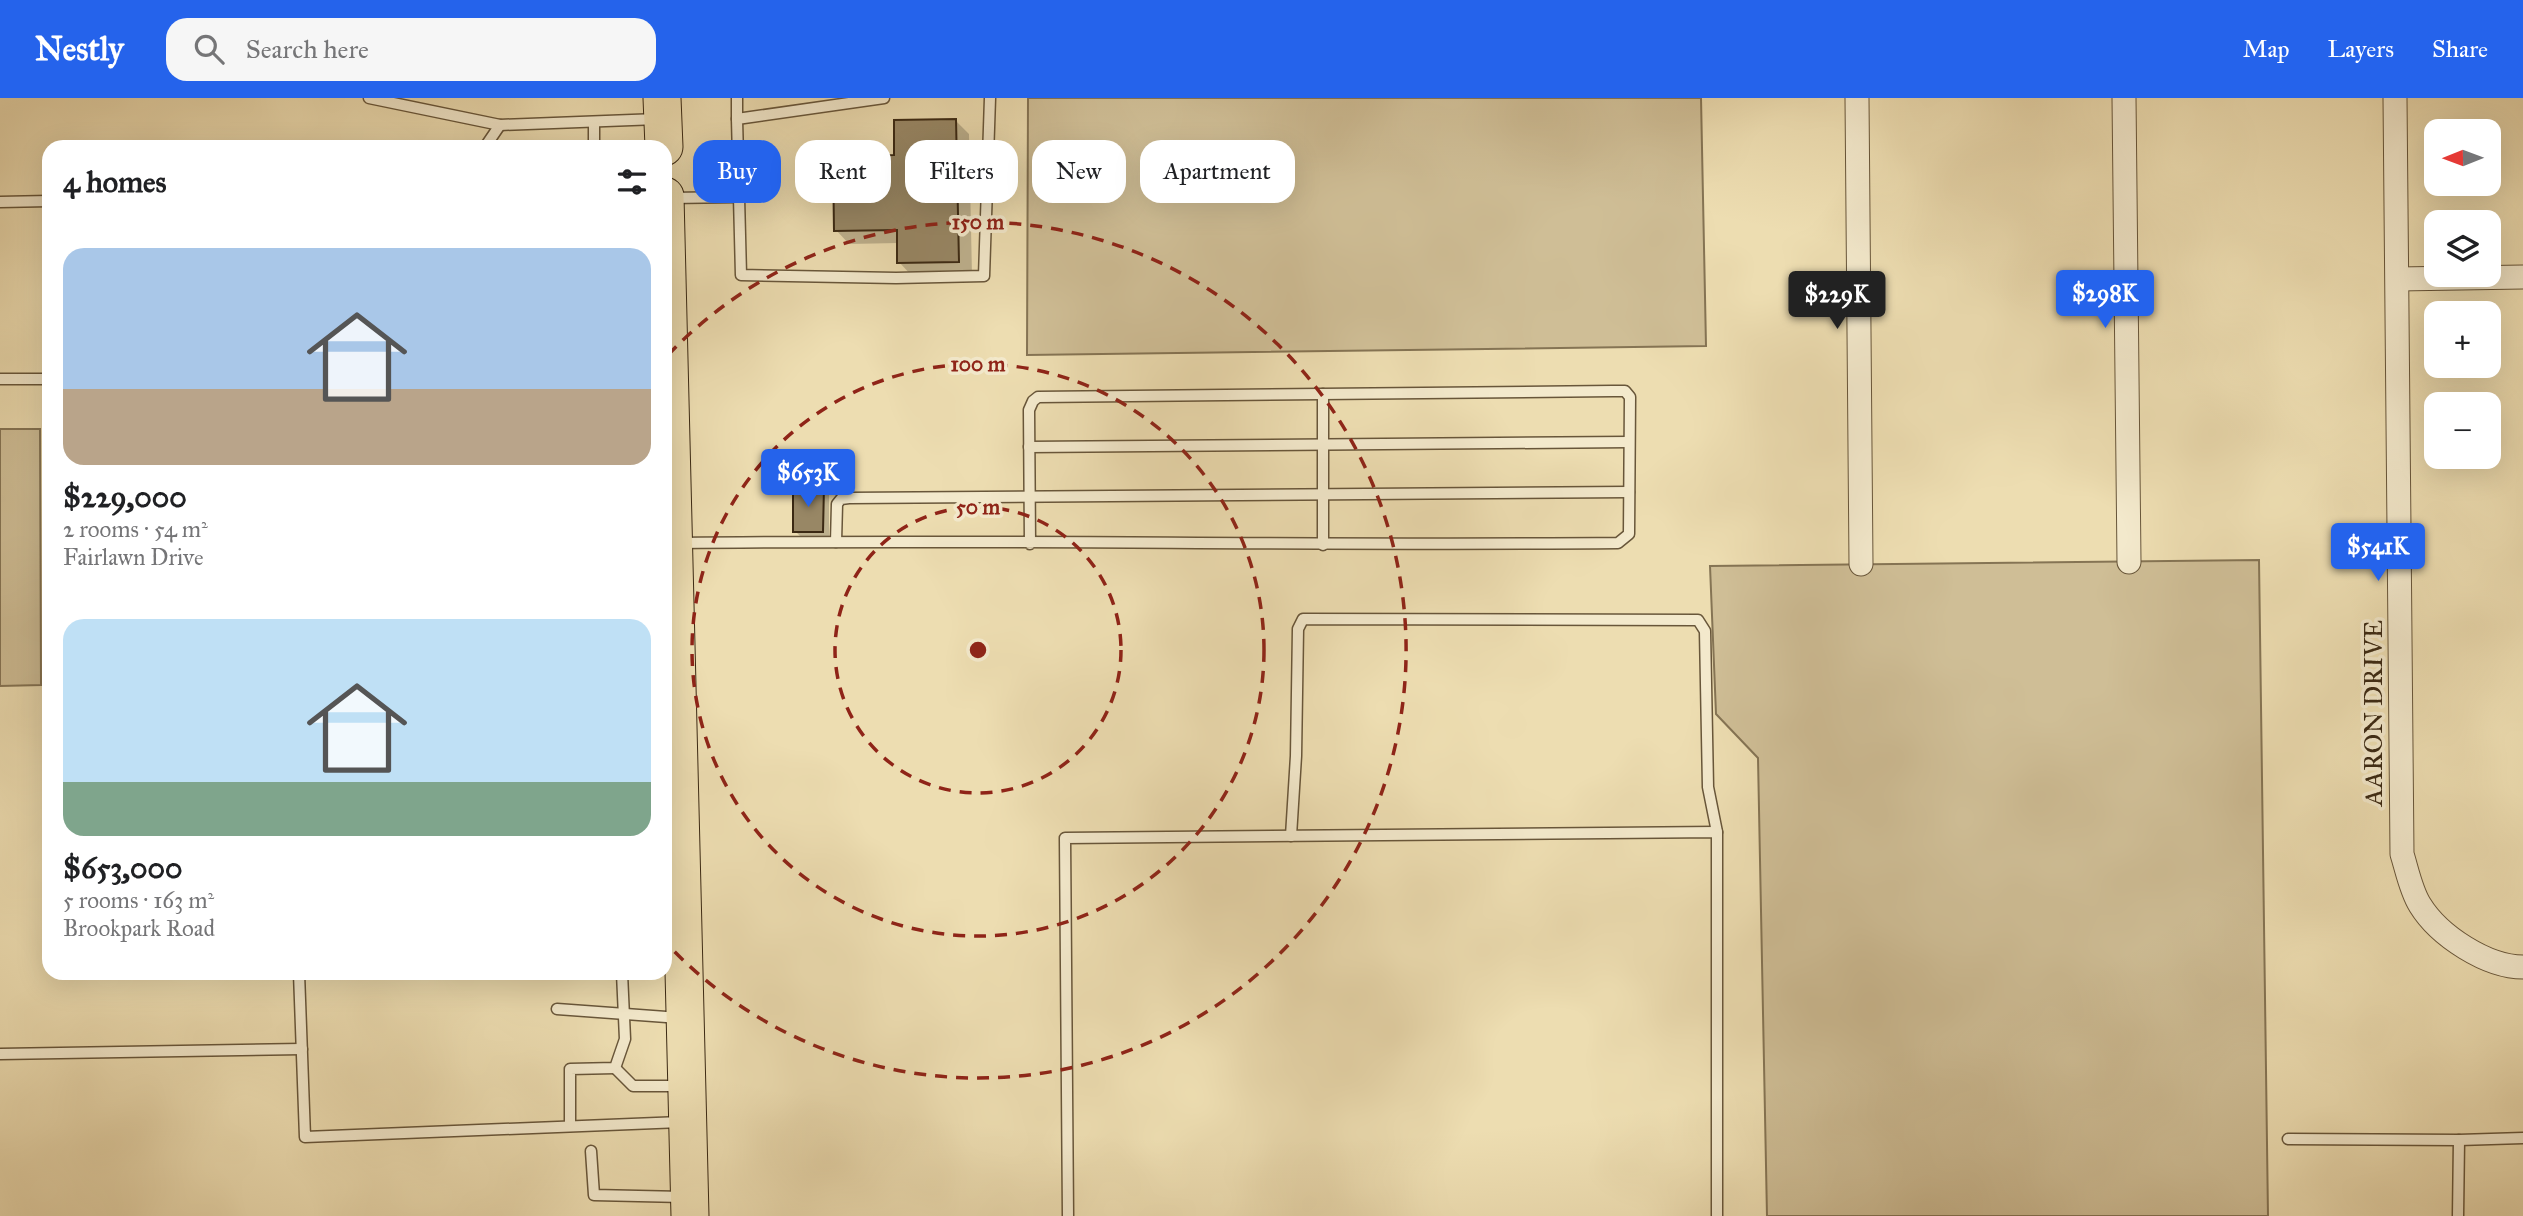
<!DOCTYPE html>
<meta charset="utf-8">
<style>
:root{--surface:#fff;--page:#f6f6f6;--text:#202124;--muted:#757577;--accent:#2563eb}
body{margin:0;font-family:"IM FELL Great Primer",serif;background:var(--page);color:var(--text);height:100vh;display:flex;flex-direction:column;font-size:26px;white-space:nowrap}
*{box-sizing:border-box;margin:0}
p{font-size:23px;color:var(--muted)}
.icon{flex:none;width:38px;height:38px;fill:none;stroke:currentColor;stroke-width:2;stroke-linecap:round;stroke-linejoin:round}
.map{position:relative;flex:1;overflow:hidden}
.drawer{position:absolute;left:42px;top:42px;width:630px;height:840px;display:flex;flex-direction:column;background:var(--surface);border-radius:21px;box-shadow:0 7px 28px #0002}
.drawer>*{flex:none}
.hud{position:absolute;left:693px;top:42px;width:665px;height:63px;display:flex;gap:14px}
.needle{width:46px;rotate:269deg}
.buttons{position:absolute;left:2424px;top:21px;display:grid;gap:14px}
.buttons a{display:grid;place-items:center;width:77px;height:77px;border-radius:14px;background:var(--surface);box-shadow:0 7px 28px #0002;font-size:35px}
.price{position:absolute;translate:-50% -60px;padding:0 16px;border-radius:7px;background:var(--accent);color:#fff;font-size:23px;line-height:46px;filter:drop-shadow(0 2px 4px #0008)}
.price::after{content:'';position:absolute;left:50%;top:42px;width:21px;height:16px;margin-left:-10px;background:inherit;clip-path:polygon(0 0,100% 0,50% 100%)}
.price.selected{background:#222;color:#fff}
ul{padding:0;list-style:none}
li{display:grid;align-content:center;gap:14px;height:371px;padding:0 21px}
li span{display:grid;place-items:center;height:217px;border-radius:21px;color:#555}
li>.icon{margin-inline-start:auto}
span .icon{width:126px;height:126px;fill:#fffc;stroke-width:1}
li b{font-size:30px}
h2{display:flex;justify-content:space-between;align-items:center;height:84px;padding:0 21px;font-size:30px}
.pill{padding:0 24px;border-radius:21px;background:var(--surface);box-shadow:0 7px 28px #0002;font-size:24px;line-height:63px}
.pill.selected{background:var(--accent);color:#fff}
header{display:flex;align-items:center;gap:42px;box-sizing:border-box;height:98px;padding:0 35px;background:var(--accent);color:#fff}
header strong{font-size:33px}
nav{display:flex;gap:38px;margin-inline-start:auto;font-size:24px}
.search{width:490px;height:63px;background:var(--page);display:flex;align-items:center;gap:18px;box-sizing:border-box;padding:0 24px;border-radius:21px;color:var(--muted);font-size:26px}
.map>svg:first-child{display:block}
</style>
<header>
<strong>Nestly</strong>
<div class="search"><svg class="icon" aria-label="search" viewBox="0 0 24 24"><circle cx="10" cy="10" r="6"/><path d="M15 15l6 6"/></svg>Search here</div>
<nav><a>Map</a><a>Layers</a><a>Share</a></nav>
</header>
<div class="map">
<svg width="2523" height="1118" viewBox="0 0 2523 1118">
<rect width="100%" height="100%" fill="#edddb1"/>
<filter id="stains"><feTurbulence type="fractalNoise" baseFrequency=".00286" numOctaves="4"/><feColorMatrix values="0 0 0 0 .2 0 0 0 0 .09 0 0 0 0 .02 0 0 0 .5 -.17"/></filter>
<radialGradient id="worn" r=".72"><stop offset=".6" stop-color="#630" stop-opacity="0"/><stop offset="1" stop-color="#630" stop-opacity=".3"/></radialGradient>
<g fill="#cfbe96" stroke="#857454" stroke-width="2">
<polygon points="1028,0 1701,0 1706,248 1027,257"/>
<polygon points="0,331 40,331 41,587 0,588"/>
<polygon points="2259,462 2268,1118 1767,1118 1758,660 1716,616 1710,468"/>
</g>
<g fill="#0003">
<polygon points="955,22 969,36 972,177 912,178 899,164 899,145 849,146 836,132 896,58"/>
<polygon points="823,390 829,396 829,440 802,440 795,433"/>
</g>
<g fill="#988765" stroke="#3b2913" stroke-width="2">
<polygon points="956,21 959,164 897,165 897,132 834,133 833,58 894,57 894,22"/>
<polygon points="793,388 824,388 823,434 793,434"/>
</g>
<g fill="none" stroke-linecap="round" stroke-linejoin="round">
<defs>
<g id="lane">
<polyline points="369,0 500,27 658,21"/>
<polyline points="737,0 737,21"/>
<polyline points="884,0 737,21 741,177 896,180 984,178 990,0"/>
<polyline points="594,24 594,49"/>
<polyline points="485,49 500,27"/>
<polyline points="671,100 738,99"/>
<polyline points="0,104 49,103"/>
<polyline points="0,281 49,281"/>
<polyline points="1029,349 1629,344"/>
<polyline points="836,444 837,406 841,401 849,400 1629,394"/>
<path d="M 680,445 C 993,441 1305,448 1618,445 L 1629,436 L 1630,299 L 1625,293 L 1613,293 L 1038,299 L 1033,303 L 1029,312 L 1030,446"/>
<polyline points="1323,447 1323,296"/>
<polyline points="1291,738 1296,658 1298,531 1303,521 1698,522 1705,533 1708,689 1717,734"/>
<polyline points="299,875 305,1039 681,1024"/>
<polyline points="557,911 680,920"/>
<polyline points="0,956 302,951"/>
<polyline points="615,970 633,988 681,988"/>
<polyline points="570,1028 570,971 615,970 625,941 622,875"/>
<polyline points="2288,1041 2459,1042 2458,1118"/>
<polyline points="2459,1042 2523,1040"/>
<polyline points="591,1053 594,1097 683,1099"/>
<polyline points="1068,1118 1065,740 1717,734 1717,1118"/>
</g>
<g id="street">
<polyline points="1857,0 1861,466"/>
<polyline points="2124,0 2129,464"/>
<path d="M 2395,0 L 2402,756 C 2407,772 2411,793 2420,807 C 2439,838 2487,869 2523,869"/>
<polyline points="2398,181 2523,179"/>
</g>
<g id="primary">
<polyline points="662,0 664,49"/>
<polyline points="665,98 690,1118"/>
</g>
</defs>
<use href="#lane" stroke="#68563a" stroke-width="13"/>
<use href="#street" stroke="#68563a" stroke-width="25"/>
<use href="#primary" stroke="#3b2913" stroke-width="39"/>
<use href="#lane" stroke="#f3e9cc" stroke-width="10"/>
<use href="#street" stroke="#f3e9cc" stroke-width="23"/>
<use href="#primary" stroke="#edddb1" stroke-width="37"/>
</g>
<g fill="none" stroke="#8f2418" stroke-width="3.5" stroke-dasharray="12 9">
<circle cx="978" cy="552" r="143"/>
<circle cx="978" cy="552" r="286"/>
<path d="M668 257A428 428 0 1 1 668 847"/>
</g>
<g text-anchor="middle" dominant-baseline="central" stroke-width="7" stroke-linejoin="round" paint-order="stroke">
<g font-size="26" fill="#3b2913" stroke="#f3e9cc">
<text transform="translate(2373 615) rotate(-90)">AARON DRIVE</text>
</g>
</g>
<circle cx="978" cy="552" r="10" fill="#8f2418" stroke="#f3e9cc" stroke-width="3.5"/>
<g font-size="21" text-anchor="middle" font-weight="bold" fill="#8f2418" stroke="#f3e9cc" stroke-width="7" stroke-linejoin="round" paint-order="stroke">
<text x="978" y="131">150 m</text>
<text x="978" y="273">100 m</text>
<text x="978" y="416">50 m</text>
</g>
<rect width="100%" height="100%" filter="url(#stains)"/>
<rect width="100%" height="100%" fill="url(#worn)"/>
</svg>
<div class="buttons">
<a><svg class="needle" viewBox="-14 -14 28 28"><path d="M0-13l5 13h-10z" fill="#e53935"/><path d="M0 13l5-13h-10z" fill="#757577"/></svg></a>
<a><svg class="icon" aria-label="layers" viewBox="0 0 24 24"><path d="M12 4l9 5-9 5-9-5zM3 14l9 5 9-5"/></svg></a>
<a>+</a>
<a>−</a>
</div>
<b class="price" style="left:2105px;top:232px">$298K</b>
<b class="price selected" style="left:1837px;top:233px">$229K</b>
<b class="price" style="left:808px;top:411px">$653K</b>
<b class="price" style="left:2378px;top:485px">$541K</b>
<div class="hud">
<a class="pill selected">Buy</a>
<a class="pill">Rent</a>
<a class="pill">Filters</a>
<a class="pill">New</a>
<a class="pill">Apartment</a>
</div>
<section class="drawer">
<h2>4 homes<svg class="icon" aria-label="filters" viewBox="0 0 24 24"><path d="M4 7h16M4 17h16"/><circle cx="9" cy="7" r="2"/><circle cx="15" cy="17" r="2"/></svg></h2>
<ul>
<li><span style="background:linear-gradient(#a9c7e8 65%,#b9a48a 0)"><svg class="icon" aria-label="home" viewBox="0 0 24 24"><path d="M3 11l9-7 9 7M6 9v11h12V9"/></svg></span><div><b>$229,000</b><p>2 rooms · 54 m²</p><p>Fairlawn Drive</p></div></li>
<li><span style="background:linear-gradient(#bfe0f5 75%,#7fa58c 0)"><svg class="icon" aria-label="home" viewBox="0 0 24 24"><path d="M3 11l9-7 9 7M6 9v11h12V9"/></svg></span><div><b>$653,000</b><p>5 rooms · 163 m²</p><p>Brookpark Road</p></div></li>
</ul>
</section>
</div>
